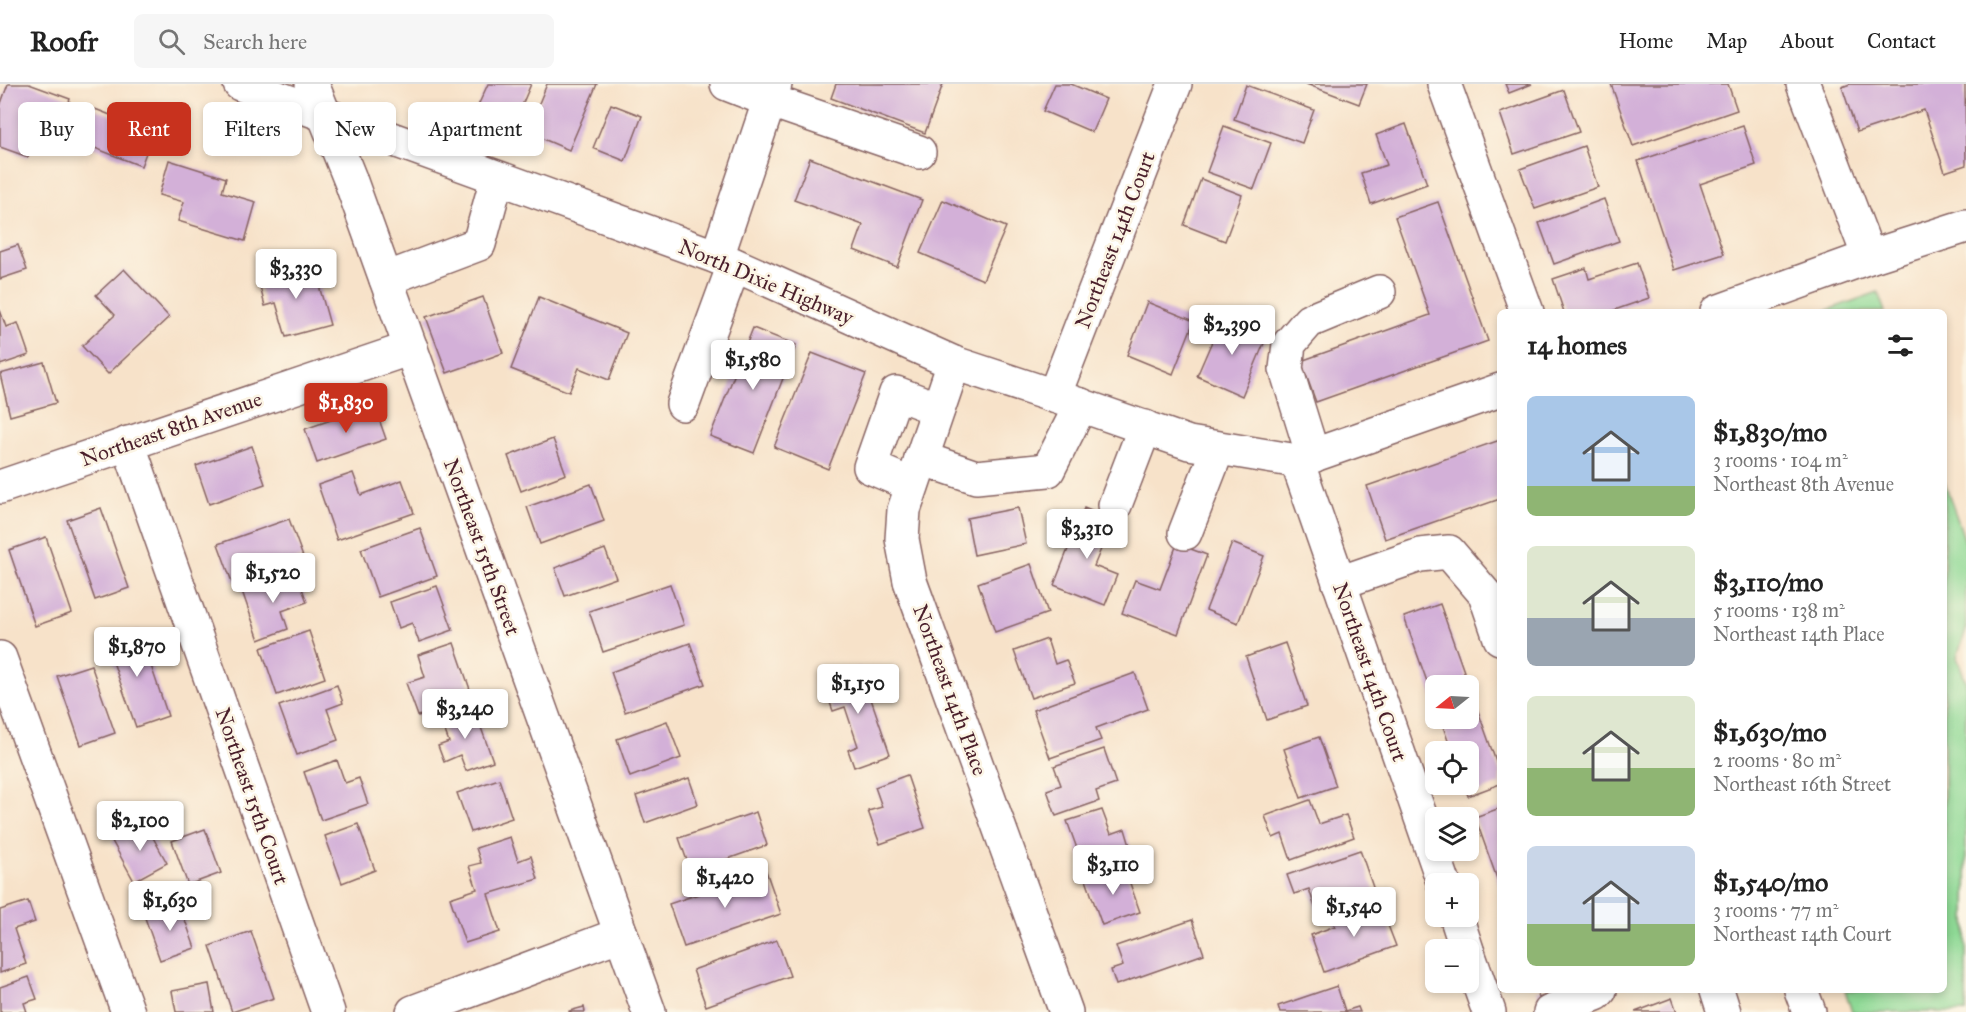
<!DOCTYPE html>
<meta charset="utf-8">
<style>
:root{--surface:#fff;--page:#f6f6f6;--text:#222;--muted:#767676;--line:#e0e0e0;--accent:#c8321e}
body{margin:0;font-family:"IM FELL Great Primer",serif;background:var(--page);color:var(--text);height:100vh;display:flex;flex-direction:column;font-size:22px;white-space:nowrap}
*{box-sizing:border-box;margin:0}
p{font-size:20px;color:var(--muted)}
.icon{flex:none;width:33px;height:33px;fill:none;stroke:currentColor;stroke-width:2;stroke-linecap:round;stroke-linejoin:round}
.map{position:relative;flex:1;overflow:hidden}
.details{position:absolute;left:1497px;top:225px;width:450px;height:684px;display:flex;flex-direction:column;background:var(--surface);border-radius:9px;box-shadow:0 3px 9px #0003}
.details>*{flex:none}
.banner{position:absolute;left:18px;top:18px;width:570px;height:54px;display:flex;gap:12px}
.needle{width:39px;rotate:252deg}
.controls{position:absolute;left:1425px;top:591px;display:grid;gap:12px}
.controls a{display:grid;place-items:center;width:54px;height:54px;border-radius:9px;background:var(--surface);box-shadow:0 3px 9px #0003;font-size:30px}
.price{position:absolute;translate:-50% -51px;padding:0 14px;border-radius:6px;background:#fff;color:#222;font-size:20px;line-height:39px;filter:drop-shadow(0 2px 3px #0008)}
.price::after{content:'';position:absolute;left:50%;top:36px;width:18px;height:14px;margin-left:-9px;background:inherit;clip-path:polygon(0 0,100% 0,50% 100%)}
.price.active{background:var(--accent);color:#fff}
ul{padding:0;list-style:none}
li{display:flex;align-items:center;gap:18px;height:150px;padding:0 30px}
li span{display:grid;place-items:center;flex:none;width:168px;height:120px;border-radius:9px;color:#555}
li>.icon{margin-inline-start:auto}
span .icon{width:72px;height:72px;fill:#fffc;stroke-width:1}
li b{font-size:26px}
h2{display:flex;justify-content:space-between;align-items:center;height:72px;padding:0 30px;font-size:26px}
.pill{padding:0 21px;border-radius:9px;background:var(--surface);box-shadow:0 3px 9px #0003;font-size:21px;line-height:54px}
.pill.active{background:var(--accent);color:#fff}
header{display:flex;align-items:center;gap:36px;box-sizing:border-box;height:84px;padding:0 30px;background:var(--surface);border-bottom:2px solid var(--line)}
header strong{font-size:28px}
nav{display:flex;gap:33px;margin-inline-start:auto;font-size:21px}
.search{width:420px;height:54px;background:var(--page);display:flex;align-items:center;gap:15px;box-sizing:border-box;padding:0 21px;border-radius:9px;color:var(--muted);font-size:22px}
.map>svg:first-child{display:block}
</style>
<header>
<strong>Roofr</strong>
<div class="search"><svg class="icon" aria-label="search" viewBox="0 0 24 24"><circle cx="10" cy="10" r="6"/><path d="M15 15l6 6"/></svg>Search here</div>
<nav><a>Home</a><a>Map</a><a>About</a><a>Contact</a></nav>
</header>
<div class="map">
<svg width="1966" height="928" viewBox="0 0 1966 928">
<rect width="100%" height="100%" fill="#fcf5e5"/>
<filter id="ink" filterUnits="userSpaceOnUse"><feTurbulence type="fractalNoise" baseFrequency=".0167" numOctaves="2"/><feDisplacementMap in="SourceGraphic" scale="12" xChannelSelector="R" yChannelSelector="G"/><feConvolveMatrix kernelMatrix="1 2 1 2 8 2 1 2 1" color-interpolation-filters="sRGB"/></filter>
<filter id="wash" filterUnits="userSpaceOnUse"><feTurbulence type="fractalNoise" baseFrequency=".008" numOctaves="4" result="noise"/><feDisplacementMap in="SourceGraphic" scale="24" xChannelSelector="R" yChannelSelector="G"/><feGaussianBlur stdDeviation="1.35" result="paint"/><feColorMatrix in="noise" values="0 0 0 0 0 0 0 0 0 0 0 0 0 0 0 0 0 1.4 0 .05"/><feComposite in="paint" operator="in"/></filter>
<g filter="url(#wash)">
<rect width="100%" height="100%" fill="#f7e2c9"/>
<g fill="#8ed995" stroke="#6c7c60" stroke-width="1.5">
<polygon points="1878,208 1885,228 1822,228"/>
<polygon points="1944,397 1966,460 1966,546 1957,573 1966,598 1966,928 1852,928 1845,906 1944,906"/>
</g>
<g id="blocks">
<g fill="#d3b0d8">
<polygon points="8,0 29,0 70,15 58,50 39,43 28,73 0,63 0,22"/>
<polygon points="488,0 531,0 513,42 476,26"/>
<polygon points="547,0 597,0 569,66 527,48"/>
<polygon points="836,0 943,0 925,49 831,14"/>
<polygon points="1055,0 1071,0 1106,15 1092,48 1043,27"/>
<polygon points="1306,0 1367,0 1359,20"/>
<polygon points="1505,0 1532,0 1509,9"/>
<polygon points="1611,0 1728,0 1737,26 1633,62"/>
<polygon points="1850,0 1965,0 1966,81 1945,88 1924,26 1857,48 1842,3"/>
<polygon points="1246,1 1314,26 1302,59 1234,35"/>
<polygon points="1564,6 1579,48 1514,70 1500,29"/>
<polygon points="611,20 642,32 625,77 593,64"/>
<polygon points="95,25 154,48 141,82 82,59"/>
<polygon points="1406,40 1427,100 1371,120 1361,89 1387,81 1376,51"/>
<polygon points="1224,42 1271,59 1254,105 1207,88"/>
<polygon points="1743,42 1756,81 1700,100 1724,170 1674,186 1638,77"/>
<polygon points="1584,62 1598,103 1535,125 1520,85"/>
<polygon points="810,74 922,116 897,183 854,166 863,141 794,116"/>
<polygon points="169,76 226,94 222,108 256,118 245,157 178,137 184,118 159,111"/>
<polygon points="1201,95 1242,111 1225,157 1184,141"/>
<polygon points="1604,115 1619,157 1554,180 1539,139"/>
<polygon points="943,116 1006,143 983,196 920,169"/>
<polygon points="1438,118 1488,257 1316,318 1301,277 1430,231 1395,133"/>
<polygon points="18,161 27,186 0,195 0,167"/>
<polygon points="1637,179 1649,214 1609,228 1564,228 1553,195 1586,184 1589,195"/>
<polygon points="313,180 330,241 286,253 276,219 265,222 258,195"/>
<polygon points="124,185 169,233 108,290 82,262 115,231 96,211"/>
<polygon points="483,213 503,269 447,289 426,233"/>
<polygon points="539,213 627,249 609,296 579,284 569,308 511,285"/>
<polygon points="1147,218 1194,237 1173,290 1127,271"/>
<polygon points="0,226 6,243 18,239 29,271 0,281"/>
<polygon points="1223,232 1267,252 1242,312 1197,292"/>
<polygon points="753,244 796,261 754,369 710,352"/>
<polygon points="812,269 866,290 828,385 774,363"/>
<polygon points="44,278 56,319 10,332 0,290"/>
<polygon points="374,321 386,355 317,379 305,345"/>
<polygon points="553,355 566,390 521,407 508,372"/>
<polygon points="1500,356 1500,415 1385,455 1367,402"/>
<polygon points="252,362 265,400 209,420 196,382"/>
<polygon points="353,389 361,411 402,396 414,429 337,456 318,401"/>
<polygon points="591,400 604,437 540,460 527,423"/>
<polygon points="101,424 129,504 95,516 67,436"/>
<polygon points="1018,424 1026,460 974,471 967,434"/>
<polygon points="1084,424 1113,436 1094,482 1117,491 1105,521 1054,501"/>
<polygon points="289,435 303,473 232,498 218,460"/>
<polygon points="420,444 437,492 378,513 361,465"/>
<polygon points="46,453 72,529 35,542 9,466"/>
<polygon points="1232,459 1264,472 1238,539 1206,526"/>
<polygon points="1177,460 1207,471 1178,550 1122,529 1135,496 1160,505"/>
<polygon points="605,465 616,494 565,512 555,484"/>
<polygon points="1031,480 1048,529 995,548 978,499"/>
<polygon points="296,488 307,518 282,527 288,545 259,556 242,507"/>
<polygon points="670,500 684,541 603,568 589,527"/>
<polygon points="437,502 453,546 419,558 412,539 399,544 390,518"/>
<polygon points="1440,520 1500,689 1500,700 1468,712 1464,700 1468,700 1468,668 1452,668 1440,634 1468,634 1468,602 1436,602 1435,620 1404,533"/>
<polygon points="139,546 168,632 136,643 106,558"/>
<polygon points="309,547 325,594 277,611 261,564"/>
<polygon points="1047,555 1055,580 1066,576 1075,599 1031,614 1014,567"/>
<polygon points="454,559 473,614 418,632 406,599 425,593 418,571"/>
<polygon points="690,559 705,600 625,628 611,588"/>
<polygon points="1285,559 1307,622 1267,636 1246,573"/>
<polygon points="91,581 115,649 81,661 57,592"/>
<polygon points="860,583 890,670 854,683 848,666 858,662 845,623 833,627 822,596"/>
<polygon points="1135,589 1148,625 1096,644 1101,656 1050,674 1033,626"/>
<polygon points="337,601 343,619 327,625 338,656 297,671 279,622"/>
<polygon points="474,624 493,677 466,687 460,671 444,678 438,662 449,658 441,636"/>
<polygon points="667,637 681,674 630,693 617,655"/>
<polygon points="1319,653 1336,702 1301,714 1284,665"/>
<polygon points="1104,665 1116,700 1096,707 1099,717 1056,732 1047,706 1061,701 1054,682"/>
<polygon points="337,676 345,699 359,694 368,720 321,736 304,688"/>
<polygon points="907,691 925,744 880,760 868,727 882,723 875,703"/>
<polygon points="689,694 698,720 645,739 636,712"/>
<polygon points="499,695 512,734 471,748 457,709"/>
<polygon points="1310,716 1319,740 1346,731 1354,753 1291,776 1282,750 1273,754 1265,732"/>
<polygon points="1500,724 1500,803 1475,733"/>
<polygon points="1102,726 1111,750 1125,745 1131,765 1083,781 1067,737"/>
<polygon points="756,728 767,761 691,788 679,754"/>
<polygon points="145,739 167,779 134,797 112,757"/>
<polygon points="358,740 375,786 342,799 325,752"/>
<polygon points="205,745 221,789 188,801 172,757"/>
<polygon points="510,753 518,777 531,772 538,795 488,810 500,848 465,859 450,814 477,805 469,782 481,779 476,764"/>
<polygon points="1360,766 1375,809 1317,829 1309,805 1294,810 1287,791"/>
<polygon points="1124,782 1140,828 1102,841 1086,796"/>
<polygon points="766,787 781,830 684,863 669,820"/>
<polygon points="28,817 35,838 14,845 26,880 0,889 0,826"/>
<polygon points="1379,818 1396,862 1324,888 1311,851 1335,842 1332,835"/>
<polygon points="179,819 195,864 160,876 144,831"/>
<polygon points="1192,836 1204,870 1116,901 1111,886 1123,882 1116,862"/>
<polygon points="251,847 274,914 232,928 210,862"/>
<polygon points="777,856 790,892 706,922 693,886"/>
<polygon points="29,893 37,915 24,919 27,928 0,928 0,903"/>
<polygon points="209,900 214,928 176,928 172,907"/>
<polygon points="1337,902 1345,927 1358,923 1360,928 1280,928 1278,922"/>
<polygon points="1536,906 1561,906 1539,914"/>
<polygon points="1672,914 1677,928 1635,928"/>
<polygon points="584,923 585,928 569,928 569,927"/>
</g>
</g>
</g>
<g filter="url(#ink)">
<use href="#blocks" fill-opacity="0" stroke="#876362" stroke-width="1.5"/>
<g fill="none" stroke-linecap="round" stroke-linejoin="round">
<defs>
<g id="minor">
<polyline points="240,0 717,173 954,279 1054,312 1189,359 1297,377 1500,306"/>
<polyline points="312,0 350,95 649,928"/>
<polyline points="727,0 768,16 919,68"/>
<polyline points="1444,0 1527,228"/>
<polyline points="1803,0 1869,173"/>
<polyline points="717,173 775,0"/>
<polyline points="386,195 479,160 497,94"/>
<polyline points="1717,228 1869,173 1966,142"/>
<polyline points="954,279 904,426 902,455 910,497 1066,928"/>
<polyline points="1054,312 1175,0"/>
<polyline points="683,320 734,181"/>
<polyline points="128,359 328,928"/>
<polyline points="1313,372 1286,285 1289,260 1309,237 1379,208"/>
<polyline points="921,374 976,393 1048,386 1081,321"/>
<polyline points="1297,377 1444,800"/>
<polyline points="912,401 870,383 896,309 938,325"/>
<polyline points="0,403 411,264"/>
<polyline points="1115,421 1145,343"/>
<polyline points="1185,449 1218,364"/>
<polyline points="1339,499 1420,471 1449,468 1485,510 1500,554"/>
<polyline points="0,574 128,928"/>
<polyline points="1456,832 1467,866"/>
<polyline points="1468,869 1489,928"/>
<polyline points="1717,906 1724,928"/>
<polyline points="1801,906 1809,928"/>
<polyline points="413,928 621,850"/>
<polyline points="1550,928 1596,910 1600,906"/>
</g>
</defs>
<use href="#minor" stroke="#876362" stroke-width="36"/>
<use href="#minor" stroke="#fff" stroke-width="33"/>
</g>
</g>
<g text-anchor="middle" dominant-baseline="central" stroke-width="5" stroke-linejoin="round" paint-order="stroke">
<g font-size="21" fill="#4a1f2b" stroke="#fcf5e5">
<text transform="translate(1115 156) rotate(-69)">Northeast 14th Court</text>
<text transform="translate(766 198) rotate(23)">North Dixie Highway</text>
<text transform="translate(171 345) rotate(-19)">Northeast 8th Avenue</text>
<text transform="translate(482 463) rotate(70)">Northeast 15th Street</text>
<text transform="translate(1370 588) rotate(71)">Northeast 14th Court</text>
<text transform="translate(950 606) rotate(70)">Northeast 14th Place</text>
<text transform="translate(252 712) rotate(71)">Northeast 15th Court</text>
</g>
</g>
</svg>
<div class="controls">
<a><svg class="needle" viewBox="-14 -14 28 28"><path d="M0-13l5 13h-10z" fill="#e53935"/><path d="M0 13l5-13h-10z" fill="#767676"/></svg></a>
<a><svg class="icon" aria-label="locate" viewBox="0 0 24 24"><circle cx="12" cy="12" r="6"/><path d="M12 2v4M12 18v4M2 12h4M18 12h4"/></svg></a>
<a><svg class="icon" aria-label="layers" viewBox="0 0 24 24"><path d="M12 4l9 5-9 5-9-5zM3 14l9 5 9-5"/></svg></a>
<a>+</a>
<a>−</a>
</div>
<b class="price" style="left:296px;top:216px">$3,330</b>
<b class="price" style="left:1232px;top:272px">$2,390</b>
<b class="price" style="left:753px;top:307px">$1,580</b>
<b class="price active" style="left:346px;top:350px">$1,830</b>
<b class="price" style="left:1087px;top:476px">$3,310</b>
<b class="price" style="left:273px;top:520px">$1,520</b>
<b class="price" style="left:137px;top:594px">$1,870</b>
<b class="price" style="left:858px;top:631px">$1,150</b>
<b class="price" style="left:465px;top:656px">$3,240</b>
<b class="price" style="left:140px;top:768px">$2,100</b>
<b class="price" style="left:1113px;top:812px">$3,110</b>
<b class="price" style="left:725px;top:825px">$1,420</b>
<b class="price" style="left:170px;top:848px">$1,630</b>
<b class="price" style="left:1354px;top:854px">$1,540</b>
<div class="banner">
<a class="pill">Buy</a>
<a class="pill active">Rent</a>
<a class="pill">Filters</a>
<a class="pill">New</a>
<a class="pill">Apartment</a>
</div>
<section class="details">
<h2>14 homes<svg class="icon" aria-label="filters" viewBox="0 0 24 24"><path d="M4 7h16M4 17h16"/><circle cx="9" cy="7" r="2"/><circle cx="15" cy="17" r="2"/></svg></h2>
<ul>
<li><span style="background:linear-gradient(#a9c7e8 75%,#8fb573 0)"><svg class="icon" aria-label="home" viewBox="0 0 24 24"><path d="M3 11l9-7 9 7M6 9v11h12V9"/></svg></span><div><b>$1,830/mo</b><p>3 rooms · 104 m²</p><p>Northeast 8th Avenue</p></div></li>
<li><span style="background:linear-gradient(#dfe7d0 60%,#9aa5b1 0)"><svg class="icon" aria-label="home" viewBox="0 0 24 24"><path d="M3 11l9-7 9 7M6 9v11h12V9"/></svg></span><div><b>$3,110/mo</b><p>5 rooms · 138 m²</p><p>Northeast 14th Place</p></div></li>
<li><span style="background:linear-gradient(#dfe7d0 60%,#8fb573 0)"><svg class="icon" aria-label="home" viewBox="0 0 24 24"><path d="M3 11l9-7 9 7M6 9v11h12V9"/></svg></span><div><b>$1,630/mo</b><p>2 rooms · 80 m²</p><p>Northeast 16th Street</p></div></li>
<li><span style="background:linear-gradient(#c9d6e8 65%,#8fb573 0)"><svg class="icon" aria-label="home" viewBox="0 0 24 24"><path d="M3 11l9-7 9 7M6 9v11h12V9"/></svg></span><div><b>$1,540/mo</b><p>3 rooms · 77 m²</p><p>Northeast 14th Court</p></div></li>
</ul>
</section>
</div>
